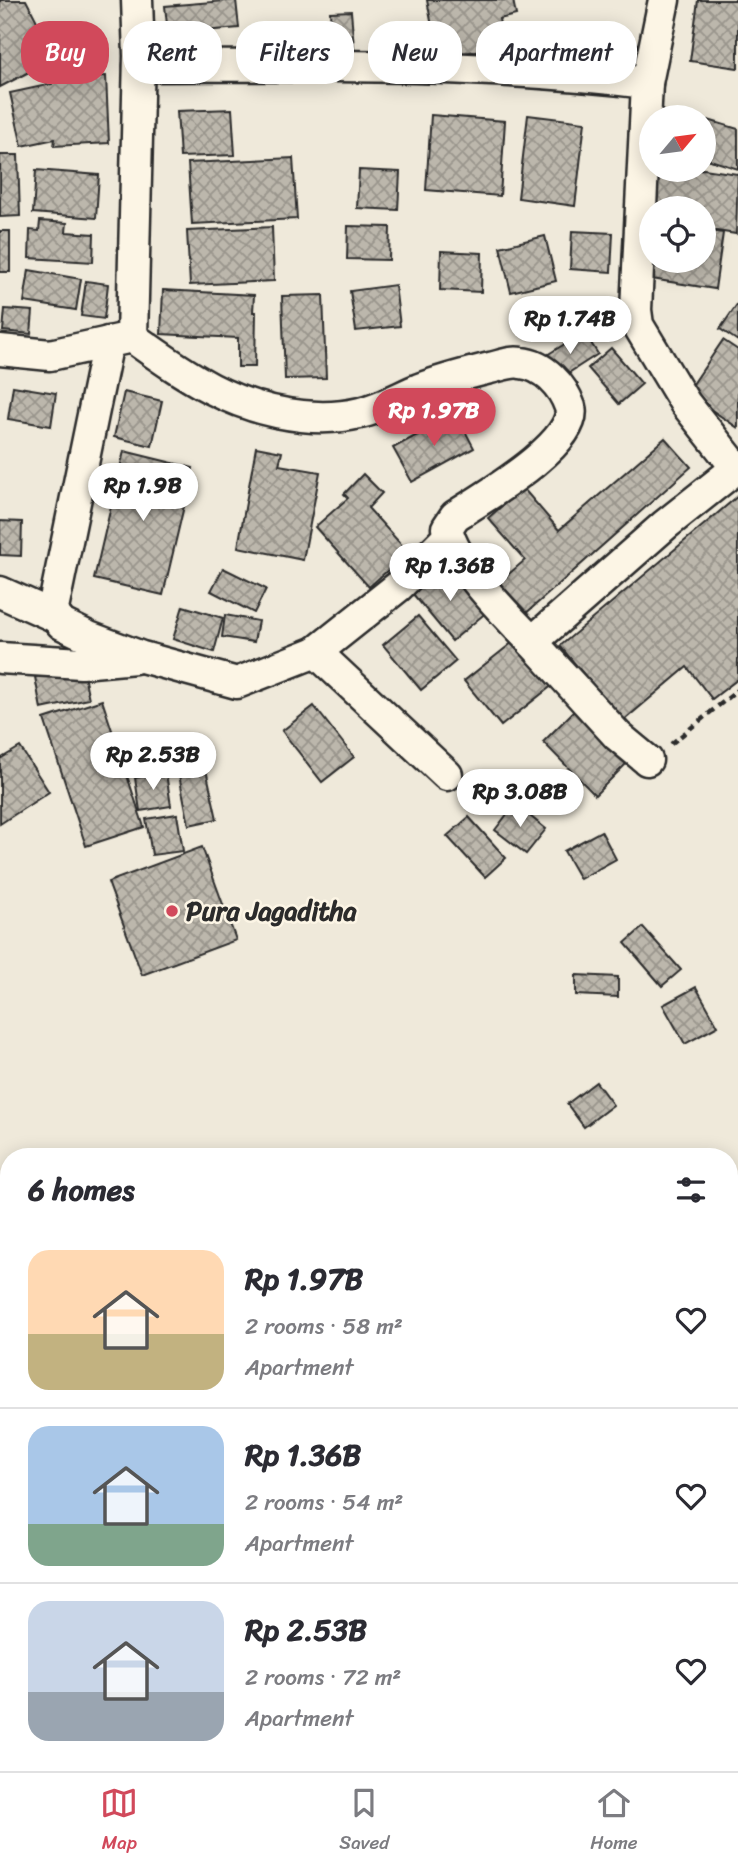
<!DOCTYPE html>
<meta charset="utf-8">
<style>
:root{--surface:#fff;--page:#f7f7f7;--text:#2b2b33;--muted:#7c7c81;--line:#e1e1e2;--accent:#d1495b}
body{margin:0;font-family:Sriracha,sans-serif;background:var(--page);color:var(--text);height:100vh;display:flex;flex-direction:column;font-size:26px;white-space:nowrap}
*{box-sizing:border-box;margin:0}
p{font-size:23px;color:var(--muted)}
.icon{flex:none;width:38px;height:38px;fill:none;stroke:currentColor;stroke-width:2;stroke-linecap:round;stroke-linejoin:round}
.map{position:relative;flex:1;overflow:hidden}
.details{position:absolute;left:0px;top:1148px;width:738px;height:623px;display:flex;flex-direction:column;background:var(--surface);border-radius:28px 28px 0 0;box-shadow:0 4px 18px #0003}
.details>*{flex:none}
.hud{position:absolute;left:21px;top:21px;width:696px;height:63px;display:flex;gap:14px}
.needle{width:46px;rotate:61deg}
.controls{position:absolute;left:639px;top:105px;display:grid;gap:14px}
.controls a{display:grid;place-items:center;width:77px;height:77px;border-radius:50%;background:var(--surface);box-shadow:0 4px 18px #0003;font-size:35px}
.price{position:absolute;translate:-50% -60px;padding:0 16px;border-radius:24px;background:#fff;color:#222;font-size:23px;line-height:46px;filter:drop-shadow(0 2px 4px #0008)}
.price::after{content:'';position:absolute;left:50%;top:42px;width:21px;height:16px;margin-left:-10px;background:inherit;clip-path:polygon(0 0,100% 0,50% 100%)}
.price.active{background:var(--accent);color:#fff}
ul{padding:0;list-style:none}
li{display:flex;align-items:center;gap:21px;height:175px;padding:0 28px}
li+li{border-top:2px solid var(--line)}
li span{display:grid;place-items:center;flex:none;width:196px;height:140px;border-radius:21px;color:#555}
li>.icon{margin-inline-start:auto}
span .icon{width:84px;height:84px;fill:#fffc;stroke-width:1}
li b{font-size:30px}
h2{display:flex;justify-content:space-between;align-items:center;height:84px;padding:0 28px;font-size:30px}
.chip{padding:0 24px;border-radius:28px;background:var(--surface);box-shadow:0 4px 18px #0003;font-size:24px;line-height:63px}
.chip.active{background:var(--accent);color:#fff}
.tab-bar{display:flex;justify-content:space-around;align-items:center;height:98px;border-top:2px solid var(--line);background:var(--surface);font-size:19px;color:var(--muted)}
.tab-bar a{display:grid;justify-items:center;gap:4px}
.tab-bar .active{color:var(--accent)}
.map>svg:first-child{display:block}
</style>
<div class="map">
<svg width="738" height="1771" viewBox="0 0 738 1771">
<defs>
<pattern id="building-cross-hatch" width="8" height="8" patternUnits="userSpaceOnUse" patternTransform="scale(1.75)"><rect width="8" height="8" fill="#bcb7ac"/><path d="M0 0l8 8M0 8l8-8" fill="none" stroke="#99958c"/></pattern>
</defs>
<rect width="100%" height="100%" fill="#efe9da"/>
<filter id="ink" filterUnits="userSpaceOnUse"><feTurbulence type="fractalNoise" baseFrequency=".0143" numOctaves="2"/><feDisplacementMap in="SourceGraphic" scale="14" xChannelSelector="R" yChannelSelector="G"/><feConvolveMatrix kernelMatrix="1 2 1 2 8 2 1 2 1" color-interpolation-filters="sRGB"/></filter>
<g filter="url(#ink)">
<g fill="url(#building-cross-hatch)" stroke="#2b2b2b" stroke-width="2">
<polygon points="0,0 26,0 56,58 0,87"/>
<polygon points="236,0 239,28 168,34 165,6"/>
<polygon points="427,0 513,0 516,15 499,19 501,30 483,33 486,49 438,58"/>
<polygon points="698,0 738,0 738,68 690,61"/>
<polygon points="351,11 355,60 334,62 330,12"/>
<polygon points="106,76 109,143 54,146 55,139 22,146 10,93 52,84 52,78"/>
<polygon points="232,109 235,155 180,157 177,111"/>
<polygon points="431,115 505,121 500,196 426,190"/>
<polygon points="528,115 585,122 575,206 518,198"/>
<polygon points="708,120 738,129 738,169 704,158 704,133"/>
<polygon points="0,155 18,155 20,216 0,217"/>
<polygon points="293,158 297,219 192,224 188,163"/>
<polygon points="704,169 738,174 736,234 704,229 704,208 651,208 656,170"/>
<polygon points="36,170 99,175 96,218 33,213"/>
<polygon points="359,170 400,172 398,210 357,208"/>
<polygon points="40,221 67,223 66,232 94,234 93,262 29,258 30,230 39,231"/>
<polygon points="348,226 390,227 389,260 347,259"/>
<polygon points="272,227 274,281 190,285 187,231"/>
<polygon points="704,230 723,233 715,289 639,277 651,261 704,261"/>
<rect x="0" y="231" width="10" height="41"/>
<polygon points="572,231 613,233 611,272 570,269"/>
<polygon points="545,236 556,281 511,292 500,247"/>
<polygon points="441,251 482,253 481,292 440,290"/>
<polygon points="29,270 81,279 76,310 24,302"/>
<polygon points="86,281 108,284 104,319 81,316"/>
<polygon points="395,285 400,326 356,331 350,291"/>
<polygon points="163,290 254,295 253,312 256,312 255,367 238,367 238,338 161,334"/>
<polygon points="323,295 326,378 285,379 282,296"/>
<polygon points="738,303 738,341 720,329"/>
<polygon points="5,309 33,311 31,334 3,331"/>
<polygon points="584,332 598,354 556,381 542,358"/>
<polygon points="723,340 738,350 738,428 687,393"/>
<polygon points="611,348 642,384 619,404 588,368"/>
<polygon points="13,386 56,393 51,426 8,419"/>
<polygon points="124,392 162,401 152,446 114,437"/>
<polygon points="456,414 474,448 412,482 393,448"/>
<polygon points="665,438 691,467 524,615 496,585 525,560 488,518 523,488 559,530"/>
<polygon points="256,447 282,452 279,465 320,472 303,560 238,547"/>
<polygon points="124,451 193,468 163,595 94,579"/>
<polygon points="363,474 382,493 368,508 408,552 369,587 315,527 348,498 344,494"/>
<polygon points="738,496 738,679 712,699 687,667 623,721 560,646"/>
<polygon points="0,521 22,522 21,556 0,555"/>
<polygon points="448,564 488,611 452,641 413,594"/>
<polygon points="223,568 266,589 254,613 211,591"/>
<polygon points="183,606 223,618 214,652 173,639"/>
<polygon points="225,615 258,621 254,642 222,637"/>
<polygon points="418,616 456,661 421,690 383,645"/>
<polygon points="518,638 554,684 501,726 464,681"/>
<polygon points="82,666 89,699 41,709 35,677"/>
<polygon points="102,700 144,827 86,846 44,719"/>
<polygon points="314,706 354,757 322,782 282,731"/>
<polygon points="576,709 628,762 595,795 543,742"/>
<polygon points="20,747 49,792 0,824 0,759"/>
<polygon points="205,765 217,819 189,825 178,770"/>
<polygon points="166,773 171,806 140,811 135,778"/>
<polygon points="515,804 546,829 526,854 495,830"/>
<polygon points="177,814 183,851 152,855 146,819"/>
<polygon points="469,817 506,858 485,877 447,836"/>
<polygon points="601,831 616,859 580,879 564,851"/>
<polygon points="202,847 236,940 142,975 108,882"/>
<polygon points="643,927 681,970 662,986 625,943"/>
<polygon points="576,975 618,977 618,997 576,995"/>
<polygon points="696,987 718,1026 685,1044 663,1005"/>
<polygon points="596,1082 613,1105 584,1127 567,1104"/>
</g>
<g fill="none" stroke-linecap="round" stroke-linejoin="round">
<defs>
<g id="minor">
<path d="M 139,66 C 307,66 479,62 647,83 L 664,0"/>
<polyline points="647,83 636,310 638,325 685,403 738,470"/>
<path d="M 132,337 C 186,376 233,409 302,416 C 320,418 343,417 360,413 C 381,408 400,397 419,389 C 442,380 466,374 490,368 C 500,366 511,361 521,363 C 544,365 563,386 570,407 C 580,442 481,499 455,516 L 447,528 C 454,564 507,615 532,642 L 665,525 L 738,467"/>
<polyline points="108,342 53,609 56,617 62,624 89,637 142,657 237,683 316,652 447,775"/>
<polyline points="0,350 50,355 132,337 139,56 137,0"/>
<polyline points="0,592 56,617"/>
<polyline points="532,642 618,736 647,760"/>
<polyline points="316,652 399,586 448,537"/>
<polyline points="0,658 81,663 135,658"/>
</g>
</defs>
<use href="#minor" stroke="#2b2b2b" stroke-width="35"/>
<polyline stroke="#2b2b2b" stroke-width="4.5" stroke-dasharray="7 5" stroke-linecap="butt" points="671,744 738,690"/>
<use href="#minor" stroke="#fcf5e5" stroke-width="30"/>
</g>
</g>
<circle fill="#d1495b" stroke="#fcf5e5" stroke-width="2.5" cx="172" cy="911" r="7"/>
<g text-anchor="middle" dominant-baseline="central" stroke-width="5" stroke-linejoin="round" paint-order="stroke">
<g font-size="26" font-weight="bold" fill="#2b2b2b" stroke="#fcf5e5" text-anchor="start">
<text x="186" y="911">Pura Jagaditha</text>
</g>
</g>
</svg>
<div class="controls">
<a><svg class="needle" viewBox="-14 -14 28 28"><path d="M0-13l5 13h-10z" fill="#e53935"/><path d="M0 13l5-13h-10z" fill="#7c7c81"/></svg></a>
<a><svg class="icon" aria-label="locate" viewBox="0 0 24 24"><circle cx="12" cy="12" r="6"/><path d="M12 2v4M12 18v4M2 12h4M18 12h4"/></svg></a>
</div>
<b class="price" style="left:570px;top:356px">Rp 1.74B</b>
<b class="price active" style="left:434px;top:448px">Rp 1.97B</b>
<b class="price" style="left:143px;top:523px">Rp 1.9B</b>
<b class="price" style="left:450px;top:603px">Rp 1.36B</b>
<b class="price" style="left:153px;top:792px">Rp 2.53B</b>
<b class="price" style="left:520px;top:829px">Rp 3.08B</b>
<div class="hud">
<a class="chip active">Buy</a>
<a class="chip">Rent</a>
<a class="chip">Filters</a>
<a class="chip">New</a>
<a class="chip">Apartment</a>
</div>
<section class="details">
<h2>6 homes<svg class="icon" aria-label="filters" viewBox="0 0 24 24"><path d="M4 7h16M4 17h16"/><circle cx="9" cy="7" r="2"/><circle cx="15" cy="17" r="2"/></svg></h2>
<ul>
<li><span style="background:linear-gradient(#ffd9b3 60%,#c2b280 0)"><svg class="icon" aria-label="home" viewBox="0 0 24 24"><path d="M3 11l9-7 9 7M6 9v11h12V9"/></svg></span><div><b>Rp 1.97B</b><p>2 rooms · 58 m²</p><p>Apartment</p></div><svg class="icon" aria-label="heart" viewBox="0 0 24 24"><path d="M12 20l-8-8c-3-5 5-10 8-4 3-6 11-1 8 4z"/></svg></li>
<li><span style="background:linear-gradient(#a9c7e8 70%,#7fa58c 0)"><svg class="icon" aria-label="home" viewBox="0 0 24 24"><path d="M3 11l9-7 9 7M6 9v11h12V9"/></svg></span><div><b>Rp 1.36B</b><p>2 rooms · 54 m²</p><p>Apartment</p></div><svg class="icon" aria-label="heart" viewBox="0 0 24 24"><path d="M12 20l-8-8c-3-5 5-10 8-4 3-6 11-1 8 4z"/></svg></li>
<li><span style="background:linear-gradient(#c9d6e8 65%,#9aa5b1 0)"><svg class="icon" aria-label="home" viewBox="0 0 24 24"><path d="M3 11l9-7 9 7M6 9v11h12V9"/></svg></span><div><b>Rp 2.53B</b><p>2 rooms · 72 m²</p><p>Apartment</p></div><svg class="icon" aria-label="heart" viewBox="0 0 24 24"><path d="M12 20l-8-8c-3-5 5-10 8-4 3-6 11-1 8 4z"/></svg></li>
</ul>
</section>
</div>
<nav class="tab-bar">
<a class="active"><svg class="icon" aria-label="map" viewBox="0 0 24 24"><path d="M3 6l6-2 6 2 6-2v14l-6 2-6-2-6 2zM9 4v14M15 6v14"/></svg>Map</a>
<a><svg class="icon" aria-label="saved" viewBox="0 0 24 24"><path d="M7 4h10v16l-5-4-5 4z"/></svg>Saved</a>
<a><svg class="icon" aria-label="home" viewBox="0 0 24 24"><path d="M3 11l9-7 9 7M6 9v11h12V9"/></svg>Home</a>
</nav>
